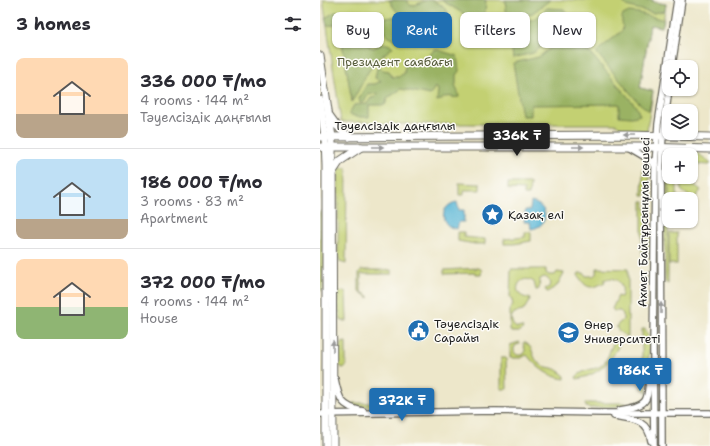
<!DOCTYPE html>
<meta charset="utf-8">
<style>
:root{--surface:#fff;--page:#f2f2f3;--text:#2b2b33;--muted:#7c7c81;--line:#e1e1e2;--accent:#1f6fb2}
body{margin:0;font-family:"Shantell Sans",sans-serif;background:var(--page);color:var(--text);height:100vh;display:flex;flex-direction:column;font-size:15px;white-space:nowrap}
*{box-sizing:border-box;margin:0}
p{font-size:13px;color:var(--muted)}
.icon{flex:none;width:22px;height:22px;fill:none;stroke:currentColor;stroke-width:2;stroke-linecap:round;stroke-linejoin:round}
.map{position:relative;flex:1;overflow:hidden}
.panel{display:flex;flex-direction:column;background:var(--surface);width:320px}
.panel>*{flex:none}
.top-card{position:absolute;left:12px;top:12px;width:318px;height:36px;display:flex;gap:8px}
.controls{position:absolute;left:342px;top:60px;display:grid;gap:8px}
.controls a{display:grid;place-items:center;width:36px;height:36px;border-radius:8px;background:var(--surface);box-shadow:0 1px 3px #0004;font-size:20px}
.price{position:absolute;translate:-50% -34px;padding:0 9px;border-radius:4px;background:var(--accent);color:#fff;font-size:13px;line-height:26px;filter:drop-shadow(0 1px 2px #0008)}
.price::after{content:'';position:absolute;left:50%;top:24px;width:12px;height:9px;margin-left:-6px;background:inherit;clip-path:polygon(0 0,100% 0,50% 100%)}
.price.active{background:#222;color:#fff}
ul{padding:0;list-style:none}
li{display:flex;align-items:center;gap:12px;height:100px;padding:0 16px}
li+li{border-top:1px solid var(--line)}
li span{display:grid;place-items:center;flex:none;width:112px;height:80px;border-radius:8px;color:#555}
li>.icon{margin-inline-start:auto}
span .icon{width:48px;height:48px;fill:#fffc;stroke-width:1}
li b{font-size:17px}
h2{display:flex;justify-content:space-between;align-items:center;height:48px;padding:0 16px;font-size:17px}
.tag{padding:0 14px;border-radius:8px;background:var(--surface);box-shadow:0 1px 3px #0004;font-size:14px;line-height:36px}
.tag.active{background:var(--accent);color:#fff}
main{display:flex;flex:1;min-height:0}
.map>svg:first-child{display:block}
</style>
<main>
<section class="panel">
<h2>3 homes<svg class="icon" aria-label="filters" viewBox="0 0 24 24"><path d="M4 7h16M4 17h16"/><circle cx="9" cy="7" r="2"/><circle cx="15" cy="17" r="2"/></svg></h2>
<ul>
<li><span style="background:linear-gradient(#ffd9b3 70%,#b9a48a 0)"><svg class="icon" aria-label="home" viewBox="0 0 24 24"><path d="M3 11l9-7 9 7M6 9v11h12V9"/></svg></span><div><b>336 000 ₸/mo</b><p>4 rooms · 144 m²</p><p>Тәуелсіздік даңғылы</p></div></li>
<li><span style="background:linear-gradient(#bfe0f5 75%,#b9a48a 0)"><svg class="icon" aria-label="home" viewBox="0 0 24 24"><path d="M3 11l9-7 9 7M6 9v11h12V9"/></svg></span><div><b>186 000 ₸/mo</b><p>3 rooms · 83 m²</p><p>Apartment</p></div></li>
<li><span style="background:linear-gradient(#ffd9b3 60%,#8fb573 0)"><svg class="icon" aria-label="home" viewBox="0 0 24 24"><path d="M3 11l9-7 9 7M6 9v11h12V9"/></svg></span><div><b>372 000 ₸/mo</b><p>4 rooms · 144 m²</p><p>House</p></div></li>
</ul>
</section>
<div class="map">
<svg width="390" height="446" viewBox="0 0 390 446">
<rect width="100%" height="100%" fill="#fdfcf7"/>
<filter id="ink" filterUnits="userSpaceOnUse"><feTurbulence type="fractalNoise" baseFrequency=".025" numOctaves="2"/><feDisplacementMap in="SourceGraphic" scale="8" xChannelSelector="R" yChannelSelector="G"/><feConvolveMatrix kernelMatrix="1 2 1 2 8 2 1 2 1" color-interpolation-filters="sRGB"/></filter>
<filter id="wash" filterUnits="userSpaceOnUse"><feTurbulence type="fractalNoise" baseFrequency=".012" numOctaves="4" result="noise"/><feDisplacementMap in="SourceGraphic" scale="16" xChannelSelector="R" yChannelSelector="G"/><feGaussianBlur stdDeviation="0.9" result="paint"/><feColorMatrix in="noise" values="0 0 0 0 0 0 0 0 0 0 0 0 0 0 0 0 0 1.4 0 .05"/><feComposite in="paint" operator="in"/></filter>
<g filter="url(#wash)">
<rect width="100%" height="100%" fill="#ede7ca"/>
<g fill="#c3d072" stroke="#707647">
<polygon points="3,0 333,0 333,2 346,4 342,27 330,25 320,88 333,91 327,131 306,131 296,124 55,124 49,122 21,122"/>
<polygon points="355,153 377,153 390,162 390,165 371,164 371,155 355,155"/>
<polygon points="344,166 348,166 348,284 345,282"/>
<polygon points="18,168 27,168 26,264 20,262 18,256"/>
<polygon points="323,169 331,169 328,187 325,190 325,196 322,196"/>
<rect x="349" y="177" width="8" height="22"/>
<polygon points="361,177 364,177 381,190 374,200 361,190"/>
<polygon points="139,183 160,184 160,190 144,190 144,195 139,195"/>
<polygon points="188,183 210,183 209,195 204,195 204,190 188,189"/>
<polygon points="322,201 325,201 325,208 331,221 331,243 325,254 322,254"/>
<polygon points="2,211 4,222 3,290 0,291 0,212"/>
<polygon points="138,232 144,232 144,237 165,239 165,244 155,244 138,241"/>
<polygon points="205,232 211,232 211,241 194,244 184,244 184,239 205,237"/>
<rect x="349" y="233" width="8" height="31"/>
<polygon points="159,268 162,270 161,275 156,275 156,273 124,274 124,270"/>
<path d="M 277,268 L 308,269 L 308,337 C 303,334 295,331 297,325 L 303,320 L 303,314 L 300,311 L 294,311 L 292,309 L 298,296 L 301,297 C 306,285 296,274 284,280 L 285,282 C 271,290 266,289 258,275 L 259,273 L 264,273 L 266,276 L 273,276 L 277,273 Z"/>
<path d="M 191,269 L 226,269 L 226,273 L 229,275 L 235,275 L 237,272 L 244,273 L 237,286 L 227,292 L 225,289 L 229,287 L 231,283 L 227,278 L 224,277 L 220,279 L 219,289 L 217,290 L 216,290 L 214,282 C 198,271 189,297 209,298 L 210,300 L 203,311 L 194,313 L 191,318 L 193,325 L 197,328 L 202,327 L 203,329 L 199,332 L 192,332 L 190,331 L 190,308 L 193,306 L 192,300 L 190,297 Z"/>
<polygon points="41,270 72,270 72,274 41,274 41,292 49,296 49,298 39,291 39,273"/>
<path d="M 23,291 L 26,292 L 27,321 L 21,321 C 19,312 15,300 20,292 Z"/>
<polygon points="322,329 325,329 330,339 328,366 327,393 322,388"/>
<path d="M 26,342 L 26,367 L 22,368 C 15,361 19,351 21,343 Z"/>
<path d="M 199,342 L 200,344 L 196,345 L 194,348 C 193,354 198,357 204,354 L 205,350 L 203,343 L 204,342 C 215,347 211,358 220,364 C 223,367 228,367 232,368 C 237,369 241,373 245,376 L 245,379 C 229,377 217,368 207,355 L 201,358 L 190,358 L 190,345 Z"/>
<path d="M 295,342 L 300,342 C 292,362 278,375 257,379 L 256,377 C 266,367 275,371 282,365 C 290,359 288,349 295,342 Z"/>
<polygon points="181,358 186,358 187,389 181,389"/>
<polygon points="33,403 95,403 94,407 89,409 37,406 33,405"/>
<polygon points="265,403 306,403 306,405 303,406 270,408 266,407"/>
</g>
<g fill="#9ab264" stroke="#5b6740">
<path d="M 69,0 L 86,0 L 91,6 C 97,5 101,2 107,0 C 117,0 126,8 130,16 C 121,14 114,19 106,22 C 89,30 76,12 69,0 Z"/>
<polygon points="121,0 166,0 164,24 156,18 144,14"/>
<polygon points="185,0 230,0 211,14 187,18"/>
<polygon points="302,0 333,0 333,2 346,4 345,11 333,13 306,6"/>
<polygon points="227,8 244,9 252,21 232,22 225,29 220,48 213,53 193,58 189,27 216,18"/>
<path d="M 15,12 L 17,12 L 18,17 C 25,20 33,22 38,28 C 44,35 43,44 53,48 C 62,44 64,41 73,47 L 57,60 L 48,72 L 32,102 L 19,24 L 7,26 L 5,18 Z"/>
<path d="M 309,12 L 319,13 L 344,20 L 342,27 L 330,25 L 320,88 L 333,91 L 329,111 L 318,102 L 276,52 L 302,31 C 304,25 300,20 303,15 Z"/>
<path d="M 72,17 L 76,17 L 94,33 L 80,42 C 67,38 60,31 60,18 L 66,18 Z"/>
<polygon points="114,22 121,24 128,32 127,36 112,42 105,39 99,33 105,27"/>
<polygon points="244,43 258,45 271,54 315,105 320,115 312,117 299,116 299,104 211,105 211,116 202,116 193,63 219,57 229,49"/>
<path d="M 115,49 L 137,56 L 139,71 L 136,75 L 136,84 L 135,86 L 138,92 L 139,97 C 131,99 129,93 121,100 L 117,101 L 118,89 L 115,87 L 110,95 L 81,89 L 68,98 L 65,105 L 49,105 L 49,117 L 37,117 L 29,114 L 34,105 L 47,104 L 51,98 L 56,97 L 58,93 L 48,95 L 44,102 L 40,103 L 39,98 L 47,84 L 55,84 L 61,81 L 55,78 L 57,68 L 60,67 L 62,70 L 69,71 L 72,77 L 79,77 L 81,75 L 84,74 L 85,65 L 89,62 L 94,64 L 100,65 Z"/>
</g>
<g fill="#55b4d4" stroke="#386878">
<path d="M 137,202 L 139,210 L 144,210 L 144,222 L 139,222 L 137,229 C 119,227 119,205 137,202 Z"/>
<path d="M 211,202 C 230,205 229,227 211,229 L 210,222 L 204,222 L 205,210 L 210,210 Z"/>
</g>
</g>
<g filter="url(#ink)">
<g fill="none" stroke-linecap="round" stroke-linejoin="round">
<defs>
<g id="minor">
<polyline points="352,67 362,0"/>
<polyline points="308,147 325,157 335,165"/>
<path d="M 15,379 C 19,399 21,407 43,411"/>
<path d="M 300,410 C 334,405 326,398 330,370"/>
<polyline points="0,414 175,411 282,413 390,413"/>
<path d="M 294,416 C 312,419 328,419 331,441"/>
<polyline points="334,446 333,350 335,165 338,124 357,0"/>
<polyline points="342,446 341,165 343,135 349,89"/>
</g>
<g id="major">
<polyline points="0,56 12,137 13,446"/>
<polyline points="0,100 5,137 6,166 6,446"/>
<polyline points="9,115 17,126 29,137"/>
<polyline points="0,137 307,135 390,137"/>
<polyline points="0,147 325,147 390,149"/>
<polyline points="12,173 20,161 41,147"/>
</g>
</defs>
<use href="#minor" stroke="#656359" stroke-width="8"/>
<use href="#major" stroke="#656359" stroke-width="9"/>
<use href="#minor" stroke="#fff" stroke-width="5.5"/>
<use href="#major" stroke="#fff" stroke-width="7"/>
</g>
<defs><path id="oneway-solid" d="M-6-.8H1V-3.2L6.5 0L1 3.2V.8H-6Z"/></defs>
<g fill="#999">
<use href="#oneway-solid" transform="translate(309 135) rotate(180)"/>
<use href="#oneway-solid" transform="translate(58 147)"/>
<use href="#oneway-solid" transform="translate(258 147)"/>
<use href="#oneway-solid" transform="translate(341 308) rotate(-90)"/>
<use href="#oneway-solid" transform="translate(13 346) rotate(-90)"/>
</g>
</g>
<defs>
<symbol id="sight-disc" viewBox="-11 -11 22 22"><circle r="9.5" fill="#1f6fb2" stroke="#fdfcf7"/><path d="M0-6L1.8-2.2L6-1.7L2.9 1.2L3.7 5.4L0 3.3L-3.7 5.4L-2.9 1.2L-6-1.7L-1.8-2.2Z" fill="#fff"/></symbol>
<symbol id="civic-disc" viewBox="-11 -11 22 22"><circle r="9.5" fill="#1f6fb2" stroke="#fdfcf7"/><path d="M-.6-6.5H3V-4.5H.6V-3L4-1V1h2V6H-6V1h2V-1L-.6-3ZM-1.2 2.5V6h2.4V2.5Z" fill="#fff"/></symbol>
<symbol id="university-disc" viewBox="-11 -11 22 22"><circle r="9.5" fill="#1f6fb2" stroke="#fdfcf7"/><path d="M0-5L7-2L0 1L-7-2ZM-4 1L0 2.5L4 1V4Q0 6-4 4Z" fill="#fff"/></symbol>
</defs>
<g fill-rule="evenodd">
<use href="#sight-disc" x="160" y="202" width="25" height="25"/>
<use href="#civic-disc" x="86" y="318" width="25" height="25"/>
<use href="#university-disc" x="236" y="320" width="25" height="25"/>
</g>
<g text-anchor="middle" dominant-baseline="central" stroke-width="3" stroke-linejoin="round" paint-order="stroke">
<g font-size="12" fill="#565b3a" stroke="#fdfcf7">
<text x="75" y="62">Президент саябағы</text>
</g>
<g font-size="12" fill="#1c1c1c" stroke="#fdfcf7">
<text x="75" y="126">Тәуелсіздік даңғылы</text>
<text transform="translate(324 222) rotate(-89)">Ахмет Байтұрсынұлы көшесі</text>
</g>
<g font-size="12" fill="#1c1c1c" stroke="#fdfcf7" text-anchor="start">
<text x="188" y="215">Қазақ елі</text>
<text x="114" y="324">Тәуелсіздік<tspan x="114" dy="14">Сарайы</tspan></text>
<text x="264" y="325">Өнер<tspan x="264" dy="14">Университеті</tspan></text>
</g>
</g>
</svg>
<div class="controls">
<a><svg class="icon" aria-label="locate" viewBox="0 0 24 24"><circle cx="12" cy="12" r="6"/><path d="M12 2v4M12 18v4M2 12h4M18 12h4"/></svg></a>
<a><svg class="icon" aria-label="layers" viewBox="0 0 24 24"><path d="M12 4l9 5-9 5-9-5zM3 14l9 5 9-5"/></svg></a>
<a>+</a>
<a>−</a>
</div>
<b class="price active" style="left:197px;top:157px">336K ₸</b>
<b class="price" style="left:320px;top:392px">186K ₸</b>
<b class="price" style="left:82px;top:422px">372K ₸</b>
<div class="top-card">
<a class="tag">Buy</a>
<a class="tag active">Rent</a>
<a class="tag">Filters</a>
<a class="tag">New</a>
</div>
</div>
</main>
